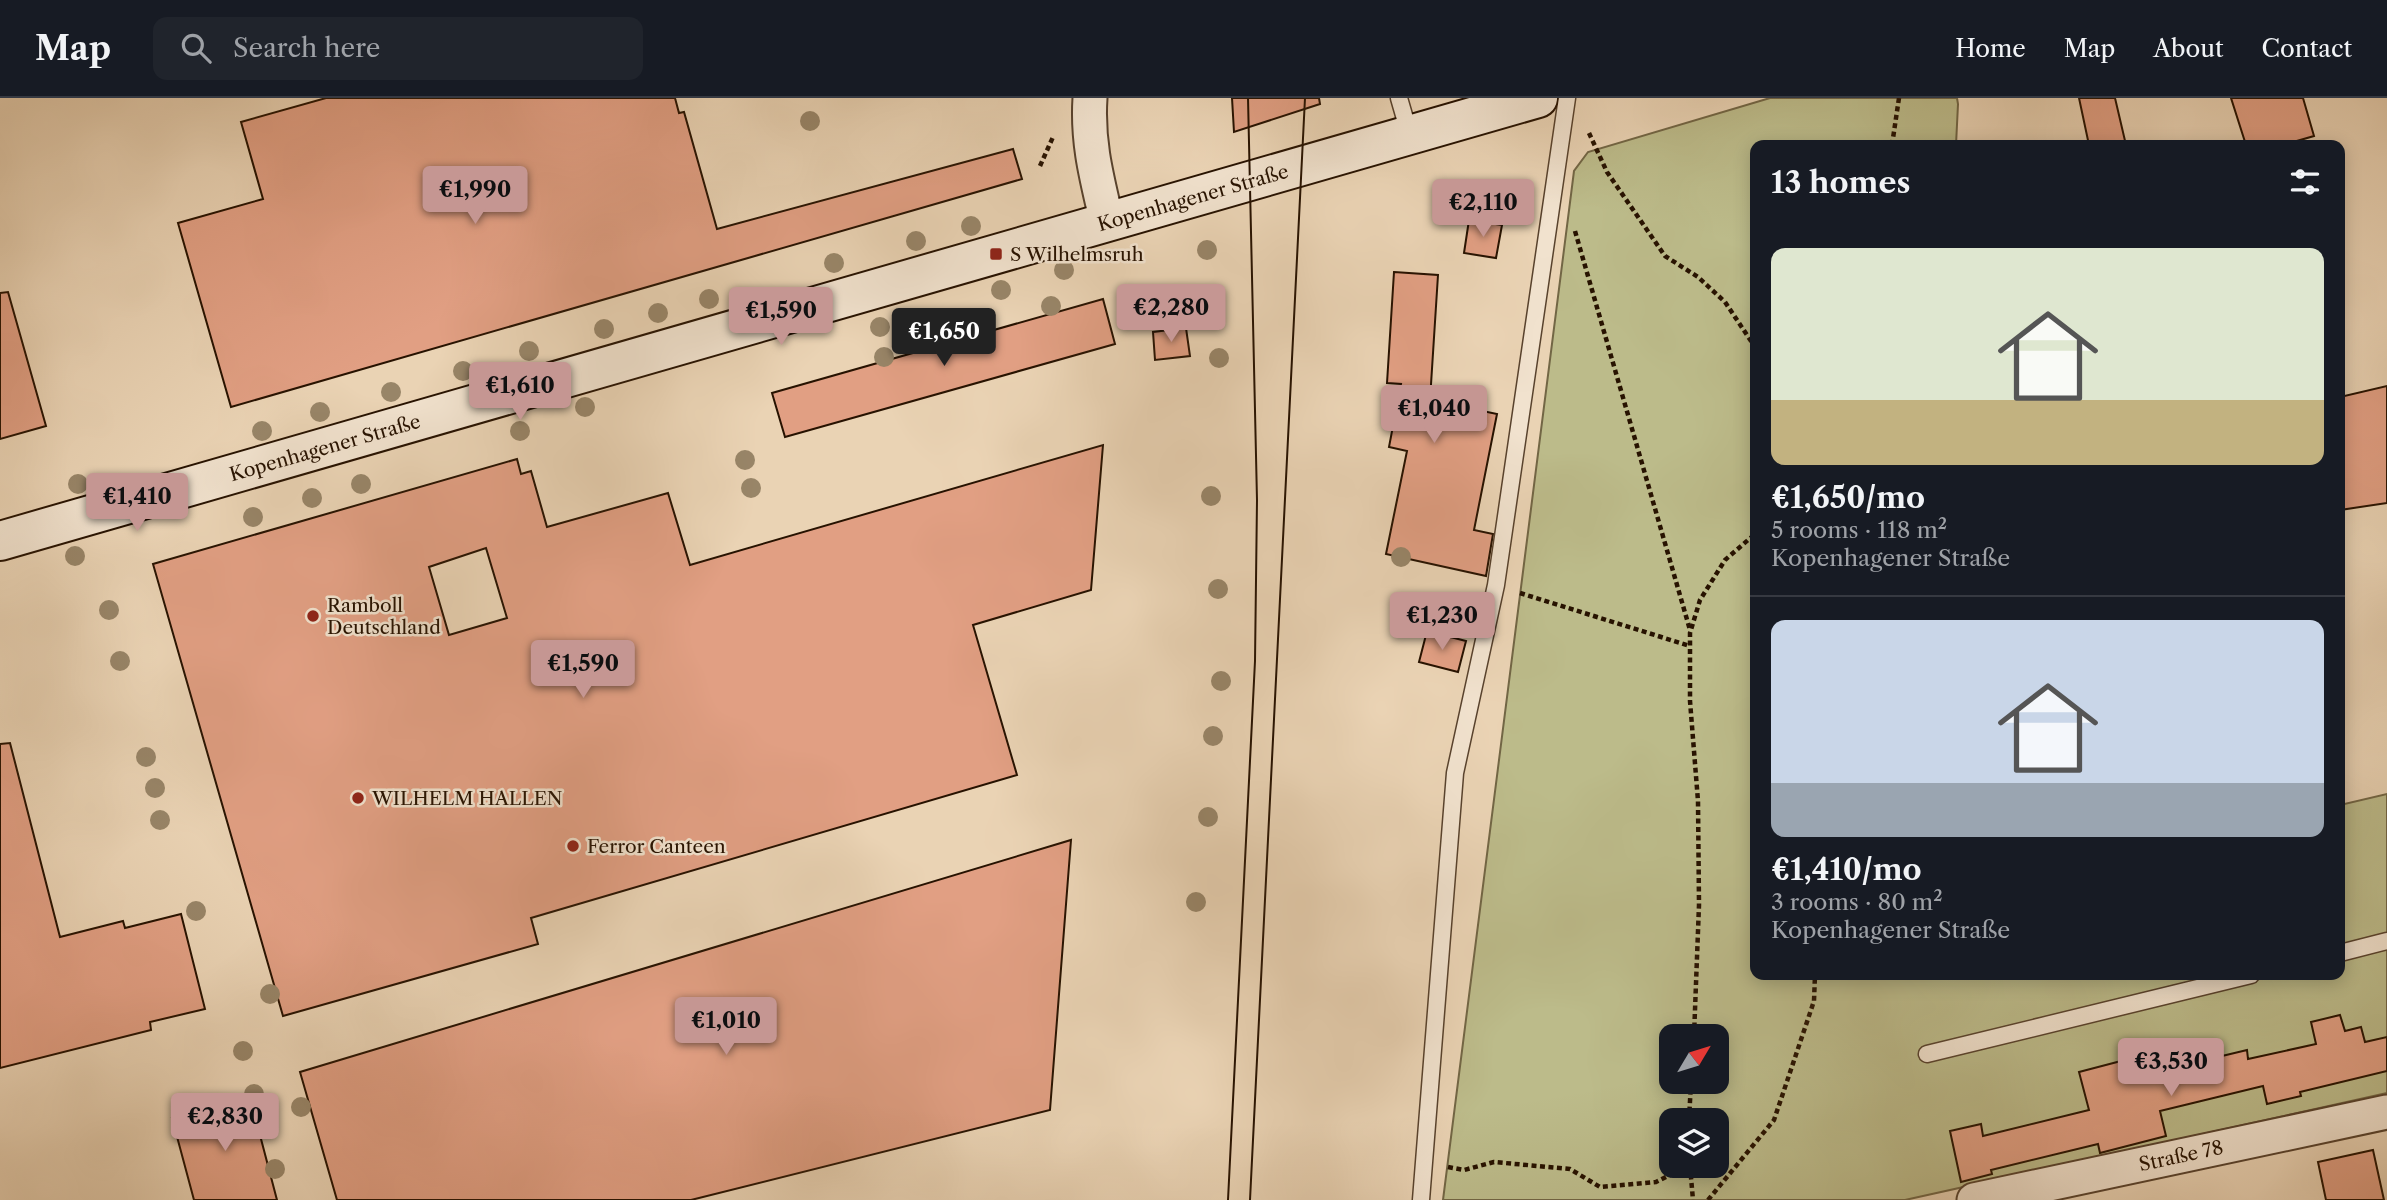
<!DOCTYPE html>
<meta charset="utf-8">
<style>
:root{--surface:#171b24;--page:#20242c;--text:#f1f3f6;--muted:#9ea1a6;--line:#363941;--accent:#c59692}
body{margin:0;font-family:"Libre Caslon Text",serif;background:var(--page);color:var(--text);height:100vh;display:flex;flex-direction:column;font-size:26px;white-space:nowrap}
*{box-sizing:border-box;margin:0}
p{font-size:23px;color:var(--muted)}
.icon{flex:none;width:38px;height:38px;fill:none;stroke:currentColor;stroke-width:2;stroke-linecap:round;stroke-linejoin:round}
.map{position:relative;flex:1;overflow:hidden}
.panel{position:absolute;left:1750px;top:42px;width:595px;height:840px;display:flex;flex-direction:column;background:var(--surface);border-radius:14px;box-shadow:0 4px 18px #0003}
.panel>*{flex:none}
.needle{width:46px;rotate:52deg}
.fabs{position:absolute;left:1659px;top:926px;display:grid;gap:14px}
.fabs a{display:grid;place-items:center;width:70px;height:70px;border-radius:14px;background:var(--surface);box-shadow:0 4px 18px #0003;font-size:35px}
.price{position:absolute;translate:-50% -60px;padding:0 16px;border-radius:7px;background:var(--accent);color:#111;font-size:23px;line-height:46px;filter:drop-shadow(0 2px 4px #0008)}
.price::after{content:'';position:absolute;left:50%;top:42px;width:21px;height:16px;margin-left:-10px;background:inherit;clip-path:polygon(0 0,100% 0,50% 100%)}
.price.on{background:#222;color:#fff}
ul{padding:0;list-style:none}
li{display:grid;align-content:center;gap:14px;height:371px;padding:0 21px}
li+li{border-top:2px solid var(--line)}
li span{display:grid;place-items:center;height:217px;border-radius:14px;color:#555}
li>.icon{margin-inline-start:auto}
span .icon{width:126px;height:126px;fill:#fffc;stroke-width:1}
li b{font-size:30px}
h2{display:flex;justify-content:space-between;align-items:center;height:84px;padding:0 21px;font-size:30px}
header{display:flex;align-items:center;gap:42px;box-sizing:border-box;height:98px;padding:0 35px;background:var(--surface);border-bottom:2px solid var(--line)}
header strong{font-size:33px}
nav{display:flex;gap:38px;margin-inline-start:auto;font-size:24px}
.search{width:490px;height:63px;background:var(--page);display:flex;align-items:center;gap:18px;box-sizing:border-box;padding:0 24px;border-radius:14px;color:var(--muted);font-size:26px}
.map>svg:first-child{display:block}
</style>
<header>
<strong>Map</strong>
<div class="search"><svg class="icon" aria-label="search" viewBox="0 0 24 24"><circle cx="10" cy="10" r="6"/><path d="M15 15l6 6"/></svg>Search here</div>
<nav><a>Home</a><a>Map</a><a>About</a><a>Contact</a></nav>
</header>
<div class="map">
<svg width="2387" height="1102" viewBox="0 0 2387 1102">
<rect width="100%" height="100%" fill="#ead3b4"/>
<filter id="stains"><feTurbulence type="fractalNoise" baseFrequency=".00286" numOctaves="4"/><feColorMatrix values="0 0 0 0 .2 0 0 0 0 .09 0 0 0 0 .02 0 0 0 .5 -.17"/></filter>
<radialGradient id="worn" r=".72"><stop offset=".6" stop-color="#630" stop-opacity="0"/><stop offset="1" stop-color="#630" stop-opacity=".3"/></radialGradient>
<path fill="#bcbb8a" stroke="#726645" stroke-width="2" fill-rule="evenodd" d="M 1770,0 L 1957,0 L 1958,6 L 1956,47 L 1755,47 L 1755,877 L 2340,877 L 2340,707 L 2387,696 L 2387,995 L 1905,1102 L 1443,1102 L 1574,73 L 1588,54 ZM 1671,938 L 1717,938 L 1717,984 L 1671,984 ZM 1671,1022 L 1717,1022 L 1717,1068 L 1671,1068 Z"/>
<g fill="#e19f83" stroke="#271200" stroke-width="2" fill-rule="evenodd">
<polygon points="326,0 675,0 679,15 684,14 717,131 1013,51 1022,81 231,309 178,125 263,101 241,24"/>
<polygon points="1232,0 1319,0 1320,6 1234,34"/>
<polygon points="2079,0 2115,0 2126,47 2089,47"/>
<polygon points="2231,0 2303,0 2314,38 2283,47 2246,47"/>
<polygon points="1469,122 1502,127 1496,160 1464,155"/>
<polygon points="1394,174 1438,177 1430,302 1497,316 1474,432 1493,436 1486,478 1386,456 1407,353 1389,349 1401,286 1387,285"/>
<polygon points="8,194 46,328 0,341 0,195"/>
<polygon points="1103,201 1115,246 785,339 772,295"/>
<polygon points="1186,230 1190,258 1155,262 1153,234"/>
<polygon points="2387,288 2387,405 2340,412 2340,299"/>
<path d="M 1103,347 L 1091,492 L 973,527 L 1017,677 L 531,820 L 538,846 L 283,918 L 153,466 L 517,361 L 521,376 L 531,373 L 547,429 L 668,395 L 690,467 ZM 486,450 L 507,520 L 449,537 L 429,469 Z"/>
<polygon points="1427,533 1466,543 1458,574 1419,564"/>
<polygon points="10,645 60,839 123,823 125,830 181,816 205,911 150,924 151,932 0,970 0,646"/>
<polygon points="1071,742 1050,1012 691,1102 337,1102 300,974"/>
<polygon points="2340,917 2345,933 2361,929 2365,944 2387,939 2387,973 2300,994 2301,998 2267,1006 2263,988 2160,1013 2166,1038 2100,1055 2098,1046 1991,1072 1992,1076 1961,1084 1950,1033 1981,1026 1983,1038 2089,1012 2079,974 2121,963 2126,981 2247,952 2248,961 2316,946 2311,924"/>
<polygon points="250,999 277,1102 194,1102 172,1020"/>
<polygon points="2373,1052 2384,1102 2326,1102 2318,1064"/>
</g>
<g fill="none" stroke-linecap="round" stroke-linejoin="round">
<defs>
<g id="service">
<polyline points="1399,0 1410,38"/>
<polyline points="2340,855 2387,843"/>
<polyline points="1927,956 2251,877"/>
<polyline points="1421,1102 1455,675 1496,487 1567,0"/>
</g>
<g id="minor">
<path d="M 1090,0 C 1087,45 1097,81 1107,124"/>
<polyline points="1974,1102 2387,1014"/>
</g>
<polyline id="secondary" points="0,443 1538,0"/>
</defs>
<use href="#service" stroke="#58422d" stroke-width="19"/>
<use href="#minor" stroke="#58422d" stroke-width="37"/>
<use href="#secondary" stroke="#271200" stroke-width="42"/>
<g stroke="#271200" stroke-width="4.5" stroke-dasharray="5 3.5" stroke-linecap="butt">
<polyline points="1589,35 1607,74 1665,158 1698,179 1725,204 1755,249"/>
<polyline points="1892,47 1899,0"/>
<polyline points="1040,68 1053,39"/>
<polyline points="1575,133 1690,532"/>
<polyline points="1520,495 1690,548"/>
<polyline points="1694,938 1699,807 1698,703 1690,603 1690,535 1700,502 1725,462 1755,436"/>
<polyline points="1689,1022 1691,984"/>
<polyline points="1690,1068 1693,1102"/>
<polyline points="1448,1069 1464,1072 1494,1064 1570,1071 1600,1089 1656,1084 1688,1068"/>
<polyline points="1708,1102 1774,1022 1814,903 1815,877"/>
</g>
<use href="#service" stroke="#f1e2ce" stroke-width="16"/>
<use href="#minor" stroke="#f1e2ce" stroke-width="33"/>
<use href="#secondary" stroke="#f1e2ce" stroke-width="38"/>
<g stroke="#271200" stroke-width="2">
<polyline points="1228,1102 1255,563 1257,402 1248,0"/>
<polyline points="1250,1102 1305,0"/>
</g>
</g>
<g fill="#988568">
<circle cx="810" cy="23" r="10"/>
<circle cx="971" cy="128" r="10"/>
<circle cx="916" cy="143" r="10"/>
<circle cx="1207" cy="152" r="10"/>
<circle cx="834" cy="165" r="10"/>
<circle cx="1064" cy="172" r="10"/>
<circle cx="1001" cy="192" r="10"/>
<circle cx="709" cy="201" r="10"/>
<circle cx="1051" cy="208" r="10"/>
<circle cx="658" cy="215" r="10"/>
<circle cx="880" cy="229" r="10"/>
<circle cx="604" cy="231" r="10"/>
<circle cx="529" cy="253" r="10"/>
<circle cx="884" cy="259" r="10"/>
<circle cx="1219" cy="260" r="10"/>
<circle cx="463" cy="273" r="10"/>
<circle cx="391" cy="294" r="10"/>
<circle cx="585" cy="309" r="10"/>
<circle cx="320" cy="314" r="10"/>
<circle cx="262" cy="333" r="10"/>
<circle cx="520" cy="333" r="10"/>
<circle cx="745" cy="362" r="10"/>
<circle cx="78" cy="386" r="10"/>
<circle cx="361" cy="386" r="10"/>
<circle cx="751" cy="390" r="10"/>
<circle cx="1211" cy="398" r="10"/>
<circle cx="312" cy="400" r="10"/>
<circle cx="253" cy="419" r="10"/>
<circle cx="75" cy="458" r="10"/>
<circle cx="1401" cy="459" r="10"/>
<circle cx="1218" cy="491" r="10"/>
<circle cx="109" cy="512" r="10"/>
<circle cx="120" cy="563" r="10"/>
<circle cx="1221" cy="583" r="10"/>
<circle cx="1213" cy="638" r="10"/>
<circle cx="146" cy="659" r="10"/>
<circle cx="155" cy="690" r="10"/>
<circle cx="1208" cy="719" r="10"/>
<circle cx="160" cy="722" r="10"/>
<circle cx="1196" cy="804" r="10"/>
<circle cx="196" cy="813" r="10"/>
<circle cx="270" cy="896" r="10"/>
<circle cx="243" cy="953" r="10"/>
<circle cx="254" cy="996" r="10"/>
<circle cx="301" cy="1009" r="10"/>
<circle cx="263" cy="1025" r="10"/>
<circle cx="275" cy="1071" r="10"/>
</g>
<g fill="#8f2418" stroke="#f1e2ce" stroke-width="2.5">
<rect x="989" y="149" width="14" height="14" rx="3.5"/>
<circle cx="313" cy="518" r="7"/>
<circle cx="358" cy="700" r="7"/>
<circle cx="573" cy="748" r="7"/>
</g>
<g text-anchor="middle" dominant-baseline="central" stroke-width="5" stroke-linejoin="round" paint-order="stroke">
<g font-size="19" fill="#271200" stroke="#f1e2ce">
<text transform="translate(1193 100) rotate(-16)">Kopenhagener Straße</text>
<text transform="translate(325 350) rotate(-16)">Kopenhagener Straße</text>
<text transform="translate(2181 1058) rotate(-12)">Straße 78</text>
</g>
<g font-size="19" fill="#271200" stroke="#f1e2ce" text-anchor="start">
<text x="1010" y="156">S Wilhelmsruh</text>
<text x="327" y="507">Ramboll<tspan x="327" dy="22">Deutschland</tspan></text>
<text x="372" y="700">WILHELM HALLEN</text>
<text x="587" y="748">Ferror Canteen</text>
</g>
</g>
<rect width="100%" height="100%" filter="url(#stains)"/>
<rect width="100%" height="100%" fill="url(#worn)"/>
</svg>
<div class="fabs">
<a><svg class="needle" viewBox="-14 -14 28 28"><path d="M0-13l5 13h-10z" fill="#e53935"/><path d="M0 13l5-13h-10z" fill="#9ea1a6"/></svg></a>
<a><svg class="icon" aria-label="layers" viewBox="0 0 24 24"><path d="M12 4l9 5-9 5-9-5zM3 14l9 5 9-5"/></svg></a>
</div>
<b class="price" style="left:475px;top:128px">€1,990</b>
<b class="price" style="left:1483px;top:141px">€2,110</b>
<b class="price" style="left:1171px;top:246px">€2,280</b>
<b class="price" style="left:781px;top:249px">€1,590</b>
<b class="price on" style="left:944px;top:270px">€1,650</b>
<b class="price" style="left:520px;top:324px">€1,610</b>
<b class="price" style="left:1434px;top:347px">€1,040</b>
<b class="price" style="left:137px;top:435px">€1,410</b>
<b class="price" style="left:1442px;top:554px">€1,230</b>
<b class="price" style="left:583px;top:602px">€1,590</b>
<b class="price" style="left:726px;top:959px">€1,010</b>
<b class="price" style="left:2171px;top:1000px">€3,530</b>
<b class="price" style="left:225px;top:1055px">€2,830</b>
<section class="panel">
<h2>13 homes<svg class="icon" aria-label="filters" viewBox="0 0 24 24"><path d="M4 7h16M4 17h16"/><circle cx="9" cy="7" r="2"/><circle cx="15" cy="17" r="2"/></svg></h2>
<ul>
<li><span style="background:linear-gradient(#dfe7d0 70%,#c2b280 0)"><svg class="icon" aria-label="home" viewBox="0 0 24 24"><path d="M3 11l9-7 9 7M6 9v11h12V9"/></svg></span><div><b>€1,650/mo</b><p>5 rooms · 118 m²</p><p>Kopenhagener Straße</p></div></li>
<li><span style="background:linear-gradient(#c9d6e8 75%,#9aa5b1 0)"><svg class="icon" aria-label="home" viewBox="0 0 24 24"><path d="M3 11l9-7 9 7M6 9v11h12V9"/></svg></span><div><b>€1,410/mo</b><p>3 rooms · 80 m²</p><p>Kopenhagener Straße</p></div></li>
</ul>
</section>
</div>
